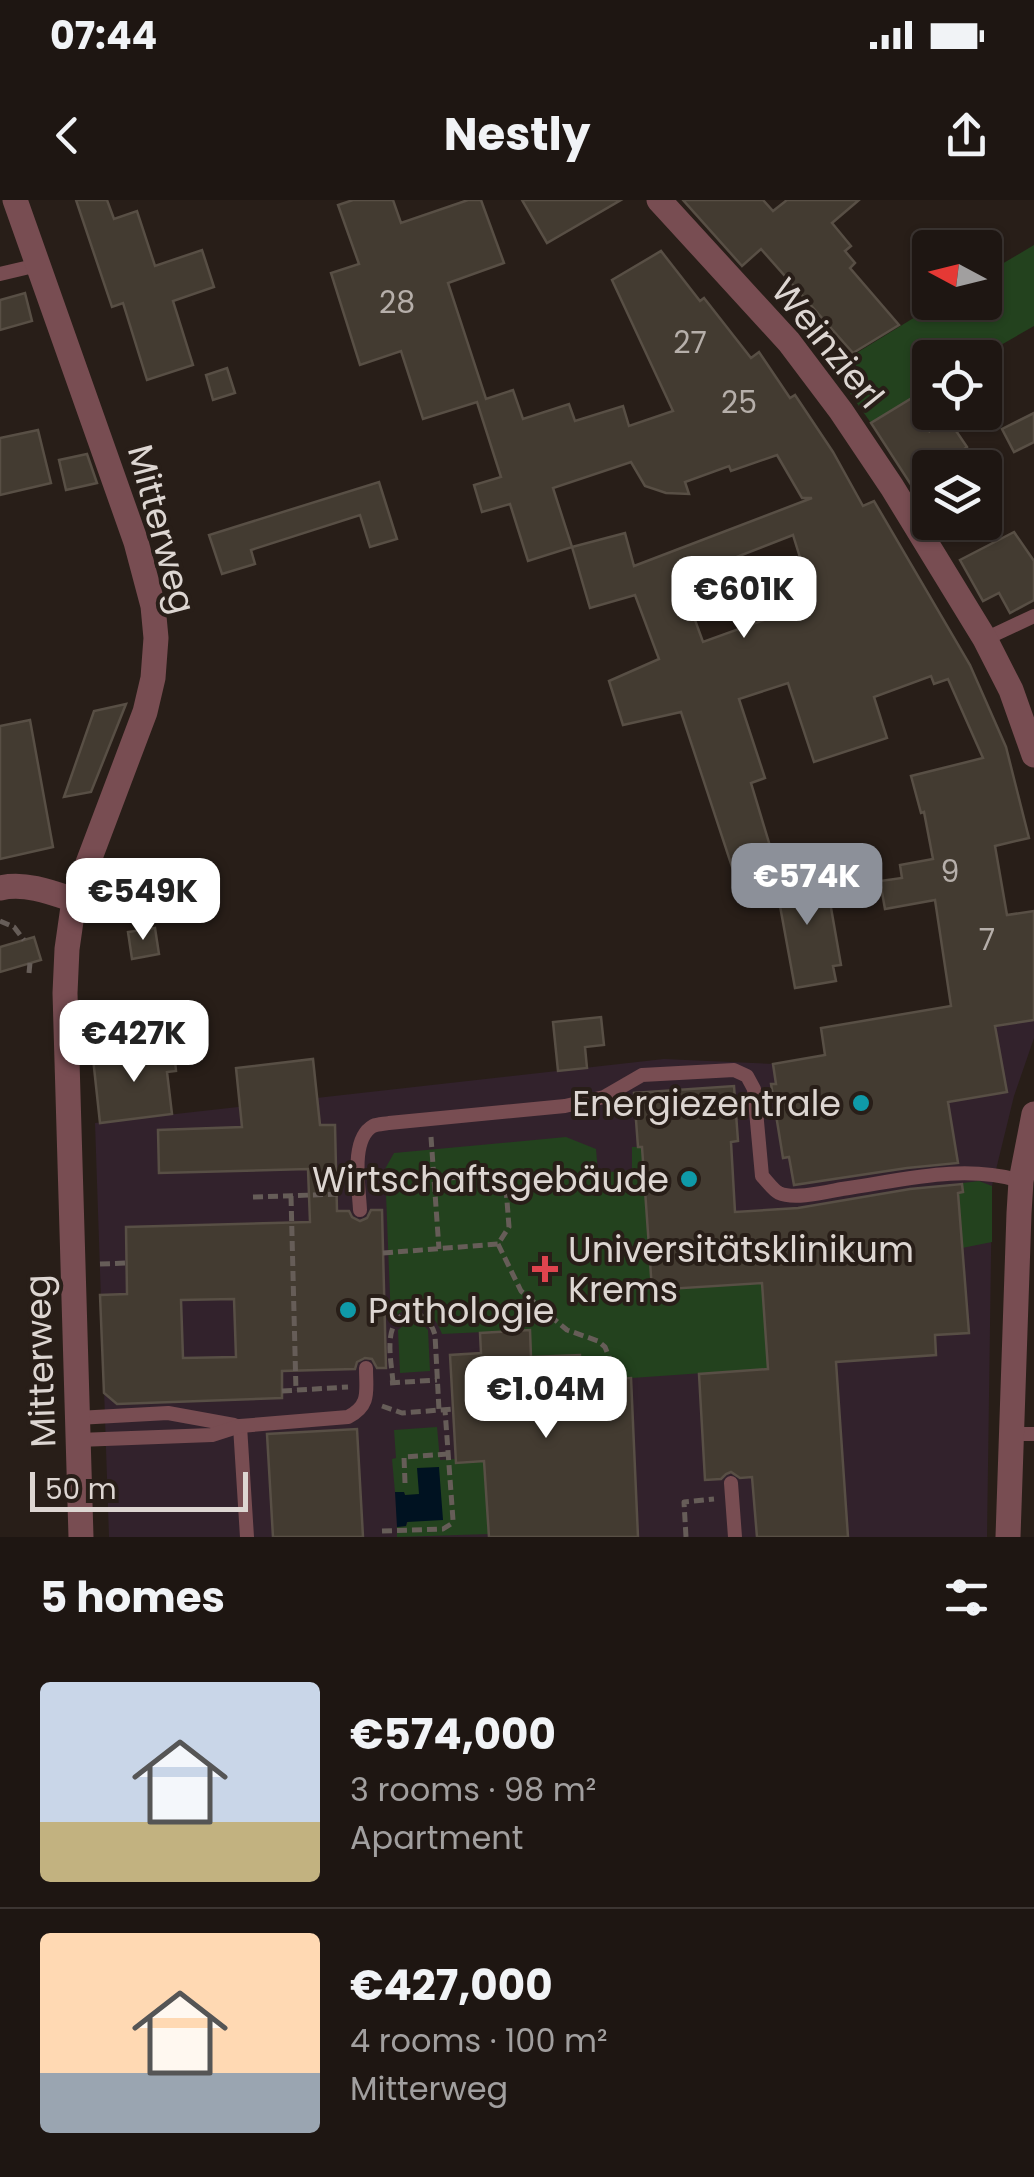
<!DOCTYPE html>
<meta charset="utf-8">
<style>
:root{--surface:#1e1612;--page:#2b2320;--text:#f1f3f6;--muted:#a19f9f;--line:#3c3532;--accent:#8c9099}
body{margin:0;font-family:Poppins,sans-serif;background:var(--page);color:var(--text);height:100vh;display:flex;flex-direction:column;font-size:38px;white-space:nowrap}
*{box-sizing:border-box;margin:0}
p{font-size:32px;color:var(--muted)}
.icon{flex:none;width:55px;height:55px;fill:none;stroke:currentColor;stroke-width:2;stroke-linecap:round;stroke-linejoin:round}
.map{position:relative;height:1337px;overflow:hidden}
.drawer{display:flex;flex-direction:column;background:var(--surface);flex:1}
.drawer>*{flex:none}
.needle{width:65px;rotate:277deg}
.buttons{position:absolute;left:912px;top:30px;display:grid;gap:20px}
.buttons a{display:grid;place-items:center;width:90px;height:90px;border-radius:10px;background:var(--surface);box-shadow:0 2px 8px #0004,0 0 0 2px var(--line);font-size:50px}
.scale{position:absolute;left:30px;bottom:25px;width:218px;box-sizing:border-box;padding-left:10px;border:5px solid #ddd6d2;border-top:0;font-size:28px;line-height:35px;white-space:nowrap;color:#ddd6d2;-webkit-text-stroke:8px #281e18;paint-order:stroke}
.price{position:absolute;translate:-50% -85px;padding:0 22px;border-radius:20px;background:#fff;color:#222;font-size:32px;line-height:65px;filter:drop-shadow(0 2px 5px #0008)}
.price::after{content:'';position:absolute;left:50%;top:60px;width:30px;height:22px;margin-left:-15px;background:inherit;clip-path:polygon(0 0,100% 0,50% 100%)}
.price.active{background:var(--accent);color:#fff}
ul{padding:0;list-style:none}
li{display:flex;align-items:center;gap:30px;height:250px;padding:0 40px}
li+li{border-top:2px solid var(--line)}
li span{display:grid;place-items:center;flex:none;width:280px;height:200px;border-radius:10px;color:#555}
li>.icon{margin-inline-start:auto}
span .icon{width:120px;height:120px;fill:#fffc;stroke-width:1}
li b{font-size:42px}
h2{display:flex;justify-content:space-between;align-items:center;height:120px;padding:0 40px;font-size:42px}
.status{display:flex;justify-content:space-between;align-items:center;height:70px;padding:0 50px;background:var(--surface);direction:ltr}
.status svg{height:28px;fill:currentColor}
header{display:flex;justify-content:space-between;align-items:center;height:130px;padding:0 40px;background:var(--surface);font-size:45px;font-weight:700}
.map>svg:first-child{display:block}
</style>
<div class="status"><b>07:44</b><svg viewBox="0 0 49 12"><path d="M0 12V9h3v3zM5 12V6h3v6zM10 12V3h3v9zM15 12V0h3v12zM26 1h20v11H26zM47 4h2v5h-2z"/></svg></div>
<header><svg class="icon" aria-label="back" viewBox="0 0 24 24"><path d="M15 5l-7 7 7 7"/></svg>Nestly<svg class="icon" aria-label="share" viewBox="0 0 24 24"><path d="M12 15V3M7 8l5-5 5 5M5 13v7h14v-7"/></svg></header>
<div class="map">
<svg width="1034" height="1337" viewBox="0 0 1034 1337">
<rect width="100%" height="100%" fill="#281e18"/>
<polygon fill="#32222c" points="1034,820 1034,838 1014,896 992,986 987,1337 109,1337 95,923 664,859 773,864"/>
<g fill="#23421e">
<polygon points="1034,45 1034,126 980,157 930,158 930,187 871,223 832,168 938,103 985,102 985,74"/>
<path d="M 566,937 L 596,949 L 598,973 L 632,970 L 632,947 L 642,947 L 762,1082 L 766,1143 L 774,1168 L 589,1181 L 589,1179 L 581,1179 L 580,1155 L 531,1157 L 529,1130 L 442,1134 C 432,1107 412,1098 391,1121 L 385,969 L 394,953 Z"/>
<polygon points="979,981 992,986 992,1042 962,1048 958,987 963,983"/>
<polygon points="410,1120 418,1120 428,1130 430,1171 400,1173 398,1130"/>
<polygon points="437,1227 440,1260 455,1259 456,1263 484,1261 489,1334 397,1337 397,1327 406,1326 419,1295 405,1295 404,1292 395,1292 392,1259 396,1258 394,1230"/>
</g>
<polygon fill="#001221" points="439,1267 443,1320 407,1322 406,1326 397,1327 395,1292 404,1292 405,1295 419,1294 417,1268"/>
<g fill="#433b31" stroke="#584f45" stroke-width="2.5" fill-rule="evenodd">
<polygon points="76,0 107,0 114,19 137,11 155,66 202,50 214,87 173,101 193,165 147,180 123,103 112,107"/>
<path d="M 353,0 L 393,0 L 401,23 L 468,0 L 481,0 L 504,63 L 448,83 L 486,199 L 513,190 L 523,219 L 569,204 L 575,221 L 623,206 L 629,226 L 673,211 L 612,80 L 661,51 L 700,101 L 704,98 L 751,158 L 759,152 L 790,198 L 795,195 L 833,252 L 863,306 L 874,301 L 970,465 L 1006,547 L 1029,638 L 995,646 L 1007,715 L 1034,711 L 1034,820 L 995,826 L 1007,892 L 948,902 L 958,963 L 907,968 L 794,985 L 789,957 L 783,958 L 771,884 L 776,884 L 773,864 L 825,855 L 821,828 L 951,806 L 935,700 L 885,709 L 880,681 L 902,678 L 900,665 L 933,659 L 924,612 L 921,613 L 911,576 L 983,558 L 948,479 L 934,484 L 931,476 L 874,497 L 887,538 L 814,562 L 788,483 L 739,499 L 765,578 L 751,583 L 776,666 L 736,679 L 681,512 L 623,525 L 609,481 L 659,459 L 635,395 L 590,408 L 572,347 L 528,361 L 510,304 L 482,312 L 474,285 L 501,277 L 477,202 L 423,219 L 401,151 L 360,165 L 331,73 L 359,64 L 338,5 ZM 777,255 L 802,298 L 812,298 L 634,366 L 625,333 L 572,347 L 553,288 L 631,262 L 645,286 L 666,293 L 689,294 L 685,282 L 729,266 L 731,271 ZM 793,335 L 807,380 L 756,398 L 764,420 L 703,442 L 680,379 Z"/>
<polygon points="522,0 621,0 547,43"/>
<polygon points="683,0 763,0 773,11 787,0 859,0 832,23 851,46 845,51 855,63 850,68 899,125 853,153 761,49 742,66"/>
<polygon points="25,93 32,121 0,130 0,100"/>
<polygon points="227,168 235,193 213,200 206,175"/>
<polygon points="930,187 930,231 948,219 967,247 960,252 971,268 930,268 930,314 871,223"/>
<polygon points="1034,213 1034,242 1014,252 1002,229"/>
<polygon points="38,230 51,283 0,295 0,238"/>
<polygon points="87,254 97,283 66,290 59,260"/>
<polygon points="379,282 397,339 370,347 360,315 251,350 255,364 222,374 209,335"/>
<polygon points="1014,332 1034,361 1034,400 1010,413 999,393 983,401 960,360"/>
<polygon points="126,504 91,592 64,597 94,511"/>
<polygon points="30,520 53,647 0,659 0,526"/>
<polygon points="813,666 820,704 830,702 841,765 833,766 836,781 795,788 774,673"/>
<polygon points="155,728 159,754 132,759 128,732"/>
<polygon points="34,737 41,760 0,772 0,747"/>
<polygon points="601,817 604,845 585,847 587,868 558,871 553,822"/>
<polygon points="174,849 176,871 167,872 172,914 100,923 93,858"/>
<path d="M 313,859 L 320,925 L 335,925 L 337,1011 L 349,1011 L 352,1017 L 360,1021 L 367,1018 L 371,1010 L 382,1010 L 386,1168 L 377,1168 L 372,1159 L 365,1158 L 357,1162 L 355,1169 L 282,1171 L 282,1198 L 117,1204 L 104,1193 L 100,1095 L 127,1094 L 126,1027 L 310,1022 L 308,969 L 159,973 L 158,930 L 242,927 L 236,868 ZM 234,1099 L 236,1157 L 183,1158 L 181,1100 Z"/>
<polygon points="734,886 738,941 731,942 735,1012 798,1008 910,989 962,984 963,992 958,993 969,1133 935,1135 936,1155 836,1162 848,1337 757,1337 752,1277 740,1278 731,1272 726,1274 721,1279 705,1280 699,1174 768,1169 762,1083 652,1090 642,947 638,947 634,893"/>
<polygon points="530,1130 531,1157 580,1155 581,1179 589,1179 589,1181 631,1178 638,1337 489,1337 484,1261 456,1263 450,1155 481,1153 480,1133"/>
<polygon points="357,1229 363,1337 273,1337 267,1234"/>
</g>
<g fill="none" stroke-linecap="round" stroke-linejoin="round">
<g stroke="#665d58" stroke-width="5" stroke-dasharray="10 5" stroke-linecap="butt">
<polyline points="0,721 14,727 24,740"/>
<polyline points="29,773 30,763"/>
<polyline points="431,937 434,979"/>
<polyline points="291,996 296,1191"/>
<polyline points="253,997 341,994"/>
<polyline points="498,1044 521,1091 567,1130 598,1141 605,1147 609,1157 611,1185"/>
<polyline points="383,1053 498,1044 509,1027 506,988 493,975 434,979 439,1049"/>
<polyline points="100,1064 127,1063"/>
<polyline points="390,1183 437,1180"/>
<path d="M 393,1183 C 392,1166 386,1141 394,1125 C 406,1102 430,1114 435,1135 L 439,1210"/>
<polyline points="282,1191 348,1187"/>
<polyline points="382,1206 402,1213 453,1209"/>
<polyline points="405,1283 404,1257 448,1254"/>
<polyline points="382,1331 443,1329 451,1324 453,1320 445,1210"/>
<polyline points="686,1337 684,1302 714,1299"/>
</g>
<g stroke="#784d52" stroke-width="14">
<polyline points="0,74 38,65"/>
<polyline points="985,439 1034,416"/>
<path d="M 360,1010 C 359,987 350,939 373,926 C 378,924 384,924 389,923 L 565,906 L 604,897 L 642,875 L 734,870 L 747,876 L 754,889 L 762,976 C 767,981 773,990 779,993 C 794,1000 826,992 842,989 C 900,981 962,963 1021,981"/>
<polyline points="77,1218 168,1213 234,1225"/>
<polyline points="240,1226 247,1337"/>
<polyline points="1011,1234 1034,1234"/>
<path d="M 78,1240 L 212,1235 L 240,1226 L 348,1217 C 371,1205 366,1191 366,1168"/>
<polyline points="731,1283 735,1337"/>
</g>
<g stroke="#784d52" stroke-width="25">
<polyline points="15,0 136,342 153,406 156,438 153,478 145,512 74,700 67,749 65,793 81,1337"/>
<polyline points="659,0 789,142 841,211 892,287 985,439 1011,490 1034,555"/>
<path d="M 0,688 C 24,682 51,692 74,700"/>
<polyline points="1008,1337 1019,1013 1021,981 1034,914"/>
</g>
</g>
<g fill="#0f9aa8" stroke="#281e18" stroke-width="4">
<circle cx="861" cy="903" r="10"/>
<circle cx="689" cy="979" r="10"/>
<circle cx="348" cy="1110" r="10"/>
</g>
<path fill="#e0444e" stroke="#281e18" stroke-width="4" d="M540 1054h10v10h10v10h-10v10h-10v-10h-10v-10h10z"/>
<g text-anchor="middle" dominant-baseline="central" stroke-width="8" stroke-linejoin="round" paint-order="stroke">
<g font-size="30" fill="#b6afaa">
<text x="397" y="102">28</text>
<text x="690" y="142">27</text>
<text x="739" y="202">25</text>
<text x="950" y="671">9</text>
<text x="987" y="739">7</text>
</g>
<g font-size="35" fill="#ddd6d2" stroke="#281e18">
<text transform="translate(828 143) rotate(51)">Weinzierl</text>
<text transform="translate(162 329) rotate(75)">Mitterweg</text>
<text transform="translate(40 1161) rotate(-92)">Mitterweg</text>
</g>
<g font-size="35" fill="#ddd6d2" stroke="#281e18" text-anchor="end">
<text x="841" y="903">Energiezentrale</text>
<text x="669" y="979">Wirtschaftsgebäude</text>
<text x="568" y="1049" text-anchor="start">Universitätsklinikum<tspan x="568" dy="40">Krems</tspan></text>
<text x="368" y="1110" text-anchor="start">Pathologie</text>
</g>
</g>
</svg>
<div class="buttons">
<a><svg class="needle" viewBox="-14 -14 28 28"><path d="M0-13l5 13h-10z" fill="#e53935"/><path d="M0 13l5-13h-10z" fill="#a19f9f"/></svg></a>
<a><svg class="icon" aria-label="locate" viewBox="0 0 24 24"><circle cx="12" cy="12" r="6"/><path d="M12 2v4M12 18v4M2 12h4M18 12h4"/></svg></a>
<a><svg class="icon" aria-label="layers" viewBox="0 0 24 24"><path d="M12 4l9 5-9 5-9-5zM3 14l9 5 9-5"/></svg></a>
</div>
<div class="scale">50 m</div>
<b class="price" style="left:744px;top:441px">€601K</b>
<b class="price active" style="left:807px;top:728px">€574K</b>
<b class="price" style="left:143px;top:743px">€549K</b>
<b class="price" style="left:134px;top:885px">€427K</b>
<b class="price" style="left:546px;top:1241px">€1.04M</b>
</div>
<section class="drawer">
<h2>5 homes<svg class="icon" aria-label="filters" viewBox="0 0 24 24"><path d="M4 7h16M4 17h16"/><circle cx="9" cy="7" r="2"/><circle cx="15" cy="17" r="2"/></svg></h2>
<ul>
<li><span style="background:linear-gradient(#c9d6e8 70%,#c2b280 0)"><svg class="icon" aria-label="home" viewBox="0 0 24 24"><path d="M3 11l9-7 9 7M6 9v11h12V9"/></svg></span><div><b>€574,000</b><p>3 rooms · 98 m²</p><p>Apartment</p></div></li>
<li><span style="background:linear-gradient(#ffd9b3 70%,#9aa5b1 0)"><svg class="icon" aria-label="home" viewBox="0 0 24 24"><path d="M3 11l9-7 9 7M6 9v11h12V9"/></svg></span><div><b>€427,000</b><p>4 rooms · 100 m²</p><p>Mitterweg</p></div></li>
</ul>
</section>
